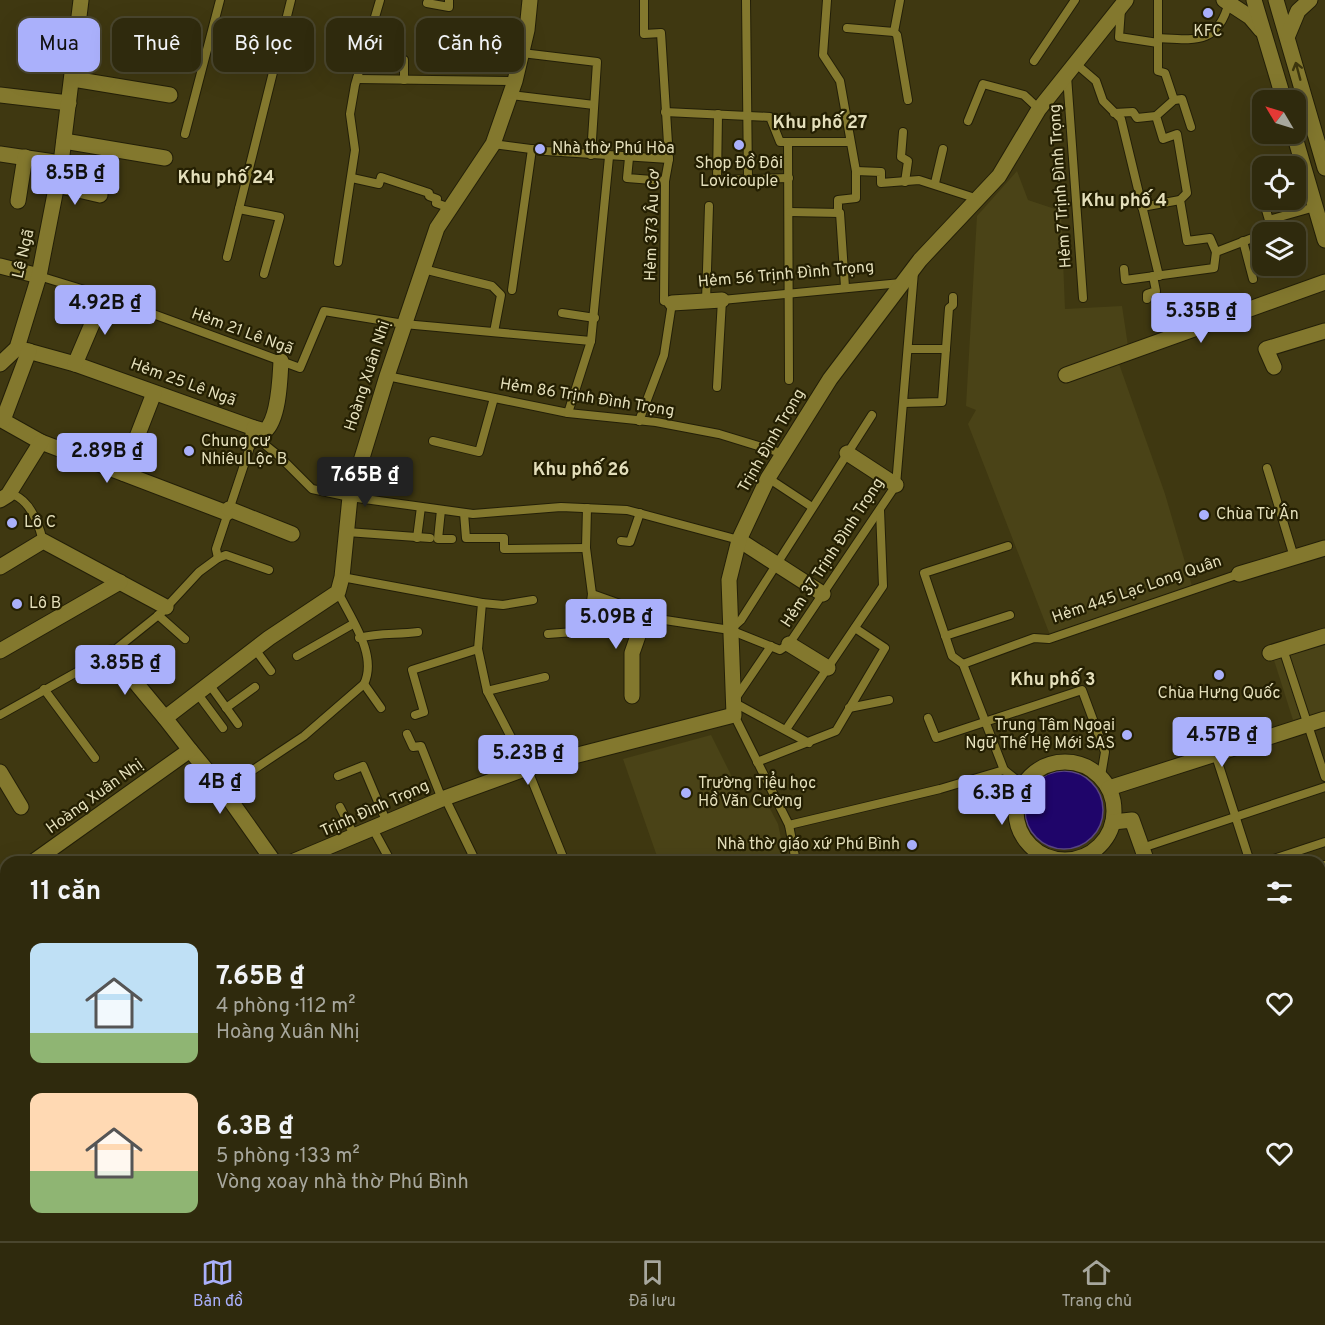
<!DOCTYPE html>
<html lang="vi">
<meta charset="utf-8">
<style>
:root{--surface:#2f2a0d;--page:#3b361b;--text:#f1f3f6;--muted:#a7a79d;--line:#4a462e;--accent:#aab0fb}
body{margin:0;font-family:Overpass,sans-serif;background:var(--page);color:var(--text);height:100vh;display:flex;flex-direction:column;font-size:22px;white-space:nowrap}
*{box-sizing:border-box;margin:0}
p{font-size:20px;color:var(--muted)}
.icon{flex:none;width:33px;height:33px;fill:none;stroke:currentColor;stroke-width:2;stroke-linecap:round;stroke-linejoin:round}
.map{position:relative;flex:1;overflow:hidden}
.panel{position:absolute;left:0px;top:856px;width:1326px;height:386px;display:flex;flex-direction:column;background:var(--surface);border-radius:18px 18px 0 0;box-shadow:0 6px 24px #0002,0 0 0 2px var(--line)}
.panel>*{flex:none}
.hud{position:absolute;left:18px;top:18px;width:600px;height:54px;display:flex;gap:12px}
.needle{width:39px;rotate:308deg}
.fabs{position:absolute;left:1252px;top:90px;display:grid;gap:12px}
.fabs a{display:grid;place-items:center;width:54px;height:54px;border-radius:12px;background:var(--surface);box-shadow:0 6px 24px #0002,0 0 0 2px var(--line);font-size:30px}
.price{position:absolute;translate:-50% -51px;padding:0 14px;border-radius:6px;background:var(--accent);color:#111;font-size:20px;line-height:39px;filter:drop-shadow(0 2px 3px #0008)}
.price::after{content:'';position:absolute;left:50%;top:36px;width:18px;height:14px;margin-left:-9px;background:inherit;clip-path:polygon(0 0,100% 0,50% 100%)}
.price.on{background:#222;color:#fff}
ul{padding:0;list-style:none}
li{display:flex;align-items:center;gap:18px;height:150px;padding:0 30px}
li span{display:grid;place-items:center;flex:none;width:168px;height:120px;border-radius:12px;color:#555}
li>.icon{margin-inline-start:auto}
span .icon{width:72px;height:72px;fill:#fffc;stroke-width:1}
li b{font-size:26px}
h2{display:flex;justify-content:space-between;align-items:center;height:72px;padding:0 30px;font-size:26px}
.chip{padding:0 21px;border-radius:12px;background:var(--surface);box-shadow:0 6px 24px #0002,0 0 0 2px var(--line);font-size:21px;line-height:54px}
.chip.on{background:var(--accent);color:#111}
.tab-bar{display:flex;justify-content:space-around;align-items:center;height:84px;border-top:2px solid var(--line);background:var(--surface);font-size:16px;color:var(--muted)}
.tab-bar a{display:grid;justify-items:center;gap:3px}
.tab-bar .on{color:var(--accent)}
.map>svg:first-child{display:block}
</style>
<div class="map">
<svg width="1325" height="1241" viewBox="0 0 1325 1241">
<rect width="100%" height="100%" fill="#3f3811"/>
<g fill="#4a4317">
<polygon points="1017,171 1028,200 1061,211 1065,309 1122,306 1128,346 1118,361 1165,494 1192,586 1050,635 968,424 976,410 966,406 977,216"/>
<polygon points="1325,641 1325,710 1293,720 1273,657"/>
<polygon points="711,735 735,783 739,807 767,803 778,824 786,862 659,862 623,759"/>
</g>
<circle fill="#1f056a" stroke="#5a4682" stroke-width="1.5" cx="1064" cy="810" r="39"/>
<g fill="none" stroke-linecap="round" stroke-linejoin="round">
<defs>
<g id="service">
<polyline points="746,0 748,179"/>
<polyline points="827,0 823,55 840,81 856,171 856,198 838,200 838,213"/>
<polyline points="900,0 894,32 897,35 908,100"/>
<polyline points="1158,0 1158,71 1165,73 1174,100 1156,116 1163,139 1177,134 1187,193 1180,200 1187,241 1210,238 1216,252"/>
<polyline points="427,3 449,7 449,0"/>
<polyline points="1121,9 1119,37 1158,43"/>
<polyline points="455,27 524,40"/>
<polyline points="847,28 894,32"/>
<path d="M 1158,38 C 1195,40 1218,45 1229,2"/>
<polyline points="366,49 380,52 382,57 404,60 404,80"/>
<polyline points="522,53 597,62 591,155"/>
<polyline points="1034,61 1075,0"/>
<polyline points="1075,63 1096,81 1103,101 1121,119 1159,276"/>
<polyline points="1067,76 1083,298"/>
<polyline points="357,79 515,81"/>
<polyline points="511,95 594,105"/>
<polyline points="1174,100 1182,99 1191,127"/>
<polyline points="665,112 770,117 780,142 849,142"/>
<polyline points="1114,113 1133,112 1137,118 1156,116"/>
<polyline points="718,114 717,180 789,178"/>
<polyline points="968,121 983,84 1024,95 1039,109"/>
<polyline points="903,132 901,157 908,161 905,182"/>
<polyline points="185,134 220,0"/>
<polyline points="788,143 789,380"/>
<polyline points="493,144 546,151 669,159"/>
<polyline points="629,158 627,178 665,181"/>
<polyline points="856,171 881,172 881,183 919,180 978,199"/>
<polyline points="352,178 379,184 381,177 429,193 429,196 437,199 436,203 450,208"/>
<polyline points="935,183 943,149"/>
<polyline points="1142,207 1180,200"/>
<polyline points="239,209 280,217 264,274"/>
<polyline points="790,212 840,213 845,287"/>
<polyline points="1269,220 1264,203 1270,200"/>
<polyline points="1268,232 1272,231 1269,220 1315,207"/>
<polyline points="1243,241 1253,279"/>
<polyline points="227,257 291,0"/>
<polyline points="338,262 355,150 350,114 355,85 380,0"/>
<polyline points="423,269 492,286 501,295 494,332"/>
<polyline points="1124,269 1125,280 1214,268 1216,252 1263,234"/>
<polyline points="39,276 104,296 300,368 324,311 404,324 591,341"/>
<polyline points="512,290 532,149"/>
<polyline points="1147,299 1147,294 1156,291 1153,276"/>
<polyline points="706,301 709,206"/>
<polyline points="562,313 595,318"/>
<polyline points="909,349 946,349"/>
<polyline points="387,376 568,413 656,422 719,434 781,453"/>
<polyline points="717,387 722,300 901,283"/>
<polyline points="904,403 942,402 949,308 953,305 953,297"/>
<polyline points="568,413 591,341 609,157"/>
<polyline points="639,421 664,355 672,303 664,301 665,181 669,159 661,33 644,34 644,0"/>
<polyline points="433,441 479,452 494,398"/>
<polyline points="1267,468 1294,557"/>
<polyline points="768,478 812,507"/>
<path d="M 7,495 L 14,495 C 31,502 39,525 43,541"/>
<polyline points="441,510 438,539 452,539"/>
<polyline points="464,513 466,538 504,538 504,549 586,548"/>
<polyline points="347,532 430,538"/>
<polyline points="417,538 421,507"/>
<polyline points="621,541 630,542 640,513"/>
<polyline points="218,558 216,549 252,441 264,444 279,456 312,489 350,497 473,514 561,507 627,510 739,540"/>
<polyline points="342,577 482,603 478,649 487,691 527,768 565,862"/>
<polyline points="592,594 665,620 730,630 780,650 789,644 896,485 914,272"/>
<polyline points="482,603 503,605 533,600"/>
<polyline points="158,615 185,639"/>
<polyline points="731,629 741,620 872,415"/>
<polyline points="548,634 587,631 592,594 586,548 587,508"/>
<polyline points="945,636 1010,615"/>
<path d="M 359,638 C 380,632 397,635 418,632"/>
<polyline points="771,646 733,702 809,743"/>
<polyline points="255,649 271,671"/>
<polyline points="1283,649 1325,777"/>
<polyline points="297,656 353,624"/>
<polyline points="963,664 1034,638 1049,639 1239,574"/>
<polyline points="209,684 238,724"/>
<polyline points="364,684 381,708"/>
<polyline points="44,689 95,758"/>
<polyline points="487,691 545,677"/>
<polyline points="197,693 223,728"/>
<polyline points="226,708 255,687"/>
<polyline points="849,708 889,700"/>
<polyline points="0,715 111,653 161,613 199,572 218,558 226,555 269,570"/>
<polyline points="415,715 424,712 412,670 478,649"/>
<polyline points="734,715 789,825 796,862"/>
<polyline points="928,718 936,738 1082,690 1105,752 1101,776"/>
<polyline points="787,728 883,586 880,510"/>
<polyline points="407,734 413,747 421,746 442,799"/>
<polyline points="1215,753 1250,862"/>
<polyline points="757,762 836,731 885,648 855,628"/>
<polyline points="1004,770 963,664 952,656 924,573 1008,546"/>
<polyline points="338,776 363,766 387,823"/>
<path d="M 223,790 L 304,736 L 364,684 C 378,655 351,619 338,592"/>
<polyline points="445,798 476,862"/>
<polyline points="340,807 355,837"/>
<polyline points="789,825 940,789 1004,770 1023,785"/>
<polyline points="373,829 391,862"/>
<polyline points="1142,848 1325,787"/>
<polyline points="1265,862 1325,842"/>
<polyline points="1320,866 1325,865"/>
<polyline points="1320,899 1325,897"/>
<polyline points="264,1236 268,1241"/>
<polyline points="713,1236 714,1241"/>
<polyline points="996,1236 998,1241"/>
<polyline points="1094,1236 1096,1241"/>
<polyline points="453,1241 462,1236"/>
<polyline points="674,1241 685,1237 687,1241"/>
<polyline points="1067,1241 1083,1236"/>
</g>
<g id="minor">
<polyline points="73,79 170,95"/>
<polyline points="0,95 69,103"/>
<polyline points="64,141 165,158"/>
<polyline points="0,154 61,163"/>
<polyline points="57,185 100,195"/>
<polyline points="18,201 25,157"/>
<polyline points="0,266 39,276"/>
<polyline points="672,303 722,300"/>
<polyline points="17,348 75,364 254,428 252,441"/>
<polyline points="0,364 17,348 39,276 61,163 81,0"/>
<polyline points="75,364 104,296"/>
<polyline points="1274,367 1266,349 1325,331"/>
<polyline points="1066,375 1325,282"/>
<polyline points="0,419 41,442 227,513"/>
<polyline points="3,420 29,351"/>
<path d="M 254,428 L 265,431 C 279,419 280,379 281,361"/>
<polyline points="847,453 896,485"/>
<polyline points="123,473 154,393"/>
<polyline points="0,500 8,495 41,442"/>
<polyline points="229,509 292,534"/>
<polyline points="739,540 823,594"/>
<polyline points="0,567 43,541 166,607"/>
<polyline points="1239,574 1325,548"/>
<polyline points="789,644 828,668"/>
<polyline points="0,651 120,582"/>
<polyline points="111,653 165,718"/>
<polyline points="1270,653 1325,636"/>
<polyline points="632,696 632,653 646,613"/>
<polyline points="190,750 223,790 274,862"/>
<circle cx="1065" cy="811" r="49"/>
<polyline points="0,772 21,807"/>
<polyline points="1109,788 1325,719"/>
<polyline points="1113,822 1132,820 1147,862"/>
<polyline points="33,862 190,750 165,718 269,638 338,592 342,577 350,497 387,376 437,228 493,144 515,81 527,30 530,0"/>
<polyline points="0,886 6,882"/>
<polyline points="1320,910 1325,925"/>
<polyline points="1231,1236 1232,1241"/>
<polyline points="878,1241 890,1237"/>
</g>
<g id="tertiary">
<polyline points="292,862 442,799 527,768 734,715 729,580 739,540 768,478 830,379 920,260 999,176 1039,109 1126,0"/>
<polyline points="0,1115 6,1107"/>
<polyline points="0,1139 6,1152"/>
<polyline points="46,1236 48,1241"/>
</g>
<g id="secondary">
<polyline points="1224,0 1250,17 1261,30"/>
<polyline points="1254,0 1284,100"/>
<polyline points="1276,0 1325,168"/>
<polyline points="1288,35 1298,11 1310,0"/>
<polyline points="1294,134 1325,240"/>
</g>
</defs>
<use href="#service" stroke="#231f08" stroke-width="10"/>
<use href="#minor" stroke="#231f08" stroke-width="17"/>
<use href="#tertiary" stroke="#231f08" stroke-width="17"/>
<use href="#secondary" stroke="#231f08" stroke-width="17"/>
<use href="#service" stroke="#83782e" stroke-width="8"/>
<use href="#minor" stroke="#83782e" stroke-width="15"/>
<use href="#tertiary" stroke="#83782e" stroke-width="15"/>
<use href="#secondary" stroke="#83782e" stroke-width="15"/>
</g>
<defs><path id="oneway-shaft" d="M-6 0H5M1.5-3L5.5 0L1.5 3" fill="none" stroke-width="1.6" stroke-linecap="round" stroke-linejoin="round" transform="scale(1.5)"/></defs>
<use stroke="#3c350d" href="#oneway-shaft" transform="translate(1298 71) rotate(-105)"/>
<g fill="#aab0fb" stroke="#241f02" stroke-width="2">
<circle cx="1208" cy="13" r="6"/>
<circle cx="739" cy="145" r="6"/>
<circle cx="540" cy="149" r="6"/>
<circle cx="189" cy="451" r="6"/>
<circle cx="1204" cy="515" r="6"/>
<circle cx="12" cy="523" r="6"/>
<circle cx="17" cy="604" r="6"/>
<circle cx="1219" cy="675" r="6"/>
<circle cx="1127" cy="735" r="6"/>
<circle cx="686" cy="793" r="6"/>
<circle cx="912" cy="845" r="6"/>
</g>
<g text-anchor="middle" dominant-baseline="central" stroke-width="4.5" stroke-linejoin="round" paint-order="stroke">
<g font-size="16" fill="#e4dfbb" stroke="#241f02" text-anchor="start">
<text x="1208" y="32" text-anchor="middle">KFC</text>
<text x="552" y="149">Nhà thờ Phú Hòa</text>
<text x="739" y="164" text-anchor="middle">Shop Đồ Đôi<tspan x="739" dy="18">Lovicouple</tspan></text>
<text x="201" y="442">Chung cư<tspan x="201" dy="18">Nhiêu Lộc B</tspan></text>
<text x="1216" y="515">Chùa Từ Ân</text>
<text x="24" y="523">Lô C</text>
<text x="29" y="604">Lô B</text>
<text x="1219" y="694" text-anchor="middle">Chùa Hưng Quốc</text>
<text x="1115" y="726" text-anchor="end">Trung Tâm Ngoại<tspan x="1115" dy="18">Ngữ Thế Hệ Mới SAS</tspan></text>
<text x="698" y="784">Trường Tiểu học<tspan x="698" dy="18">Hồ Văn Cường</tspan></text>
<text x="900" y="845" text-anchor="end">Nhà thờ giáo xứ Phú Bình</text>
</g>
<g font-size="16" fill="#e4dfbb" stroke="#241f02">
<text transform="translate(1061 186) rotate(-94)">Hẻm 7 Trịnh Đình Trọng</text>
<text transform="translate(653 225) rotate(-88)">Hẻm 373 Âu Cơ</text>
<text transform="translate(24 254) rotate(-77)">Lê Ngã</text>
<text transform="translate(786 275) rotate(-5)">Hẻm 56 Trịnh Đình Trọng</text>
<text transform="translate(242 332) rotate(20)">Hẻm 21 Lê Ngã</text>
<text transform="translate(368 376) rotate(-72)">Hoàng Xuân Nhị</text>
<text transform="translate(183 383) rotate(20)">Hẻm 25 Lê Ngã</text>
<text transform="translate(587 398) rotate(9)">Hẻm 86 Trịnh Đình Trọng</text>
<text transform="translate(772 441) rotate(-60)">Trịnh Đình Trọng</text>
<text transform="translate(833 553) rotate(-57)">Hẻm 37 Trịnh Đình Trọng</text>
<text transform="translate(1137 590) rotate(-19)">Hẻm 445 Lạc Long Quân</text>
<text transform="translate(95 797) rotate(-36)">Hoàng Xuân Nhị</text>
<text transform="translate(375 809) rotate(-24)">Trịnh Đình Trọng</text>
</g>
<g font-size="18" font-weight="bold" fill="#e4dfbb" stroke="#241f02">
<text x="820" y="123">Khu phố 27</text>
<text x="226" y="178">Khu phố 24</text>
<text x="1124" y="201">Khu phố 4</text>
<text x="581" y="470">Khu phố 26</text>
<text x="1053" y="680">Khu phố 3</text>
</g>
</g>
</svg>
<div class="fabs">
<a><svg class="needle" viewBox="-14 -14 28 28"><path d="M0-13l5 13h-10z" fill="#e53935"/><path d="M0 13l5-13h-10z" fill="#a7a79d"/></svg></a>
<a><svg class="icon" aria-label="locate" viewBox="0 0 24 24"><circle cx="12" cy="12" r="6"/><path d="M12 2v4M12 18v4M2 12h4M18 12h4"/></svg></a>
<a><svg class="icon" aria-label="layers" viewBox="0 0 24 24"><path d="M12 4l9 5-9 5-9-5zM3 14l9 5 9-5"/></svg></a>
</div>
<b class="price" style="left:75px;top:206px">8.5B ₫</b>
<b class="price" style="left:105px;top:336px">4.92B ₫</b>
<b class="price" style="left:1201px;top:344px">5.35B ₫</b>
<b class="price" style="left:107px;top:484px">2.89B ₫</b>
<b class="price on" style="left:365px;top:508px">7.65B ₫</b>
<b class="price" style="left:616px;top:650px">5.09B ₫</b>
<b class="price" style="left:125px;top:696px">3.85B ₫</b>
<b class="price" style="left:1222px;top:768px">4.57B ₫</b>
<b class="price" style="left:528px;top:786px">5.23B ₫</b>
<b class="price" style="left:220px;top:815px">4B ₫</b>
<b class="price" style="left:1002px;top:826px">6.3B ₫</b>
<div class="hud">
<a class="chip on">Mua</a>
<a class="chip">Thuê</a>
<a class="chip">Bộ lọc</a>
<a class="chip">Mới</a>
<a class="chip">Căn hộ</a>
</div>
<section class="panel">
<h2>11 căn<svg class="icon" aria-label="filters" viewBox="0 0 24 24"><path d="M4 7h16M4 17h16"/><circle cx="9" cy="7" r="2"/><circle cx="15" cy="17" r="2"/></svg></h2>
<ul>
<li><span style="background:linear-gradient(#bfe0f5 75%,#8fb573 0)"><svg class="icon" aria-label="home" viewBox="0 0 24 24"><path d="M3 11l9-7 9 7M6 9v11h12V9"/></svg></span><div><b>7.65B ₫</b><p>4 phòng · 112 m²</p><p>Hoàng Xuân Nhị</p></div><svg class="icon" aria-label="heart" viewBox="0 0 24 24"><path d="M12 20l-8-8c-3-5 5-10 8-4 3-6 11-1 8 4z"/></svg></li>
<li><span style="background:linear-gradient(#ffd9b3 65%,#8fb573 0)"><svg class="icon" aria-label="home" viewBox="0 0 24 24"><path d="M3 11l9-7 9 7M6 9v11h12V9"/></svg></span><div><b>6.3B ₫</b><p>5 phòng · 133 m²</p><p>Vòng xoay nhà thờ Phú Bình</p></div><svg class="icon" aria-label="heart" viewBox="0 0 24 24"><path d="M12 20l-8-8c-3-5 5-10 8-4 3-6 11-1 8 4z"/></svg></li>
</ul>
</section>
</div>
<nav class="tab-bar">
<a class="on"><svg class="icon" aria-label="map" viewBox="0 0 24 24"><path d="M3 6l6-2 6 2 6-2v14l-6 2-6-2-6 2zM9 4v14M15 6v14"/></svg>Bản đồ</a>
<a><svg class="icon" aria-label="saved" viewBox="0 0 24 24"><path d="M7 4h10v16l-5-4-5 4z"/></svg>Đã lưu</a>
<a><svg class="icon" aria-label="home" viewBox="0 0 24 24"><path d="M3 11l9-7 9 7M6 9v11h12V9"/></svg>Trang chủ</a>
</nav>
